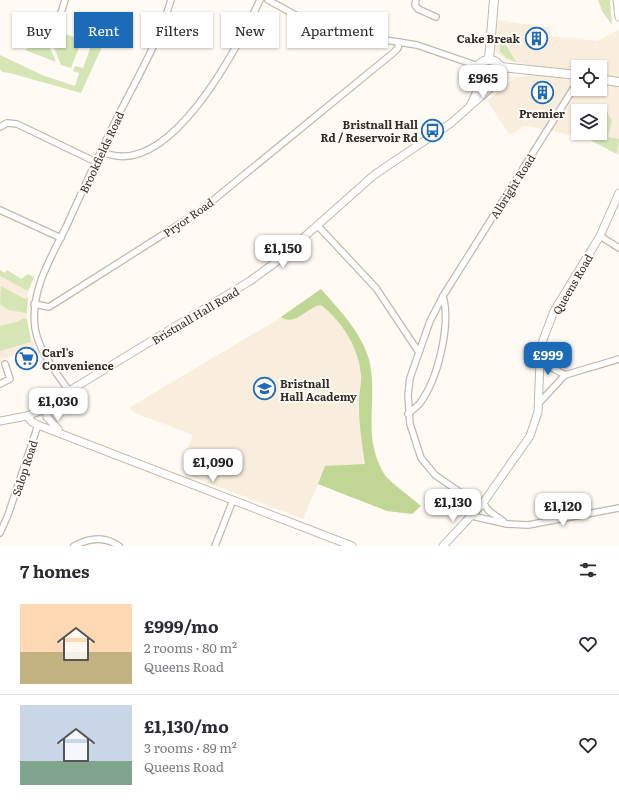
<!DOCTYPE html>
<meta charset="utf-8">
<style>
:root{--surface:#fff;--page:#f7f7f7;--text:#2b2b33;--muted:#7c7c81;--line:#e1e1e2;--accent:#1b6bb9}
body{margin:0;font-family:Literata,serif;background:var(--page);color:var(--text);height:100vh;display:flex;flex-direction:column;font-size:15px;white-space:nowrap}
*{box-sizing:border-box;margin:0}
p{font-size:13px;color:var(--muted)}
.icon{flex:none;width:22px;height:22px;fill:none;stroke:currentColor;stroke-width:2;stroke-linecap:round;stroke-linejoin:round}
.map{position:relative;height:546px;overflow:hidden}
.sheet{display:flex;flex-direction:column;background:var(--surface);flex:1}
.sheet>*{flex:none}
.banner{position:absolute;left:12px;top:12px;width:400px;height:36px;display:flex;gap:8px}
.controls{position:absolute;left:571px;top:60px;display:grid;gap:8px}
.controls a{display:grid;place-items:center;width:36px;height:36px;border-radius:0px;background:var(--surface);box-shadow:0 1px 3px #0004;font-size:20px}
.price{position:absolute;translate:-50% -34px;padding:0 9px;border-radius:8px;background:#fff;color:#222;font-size:13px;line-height:26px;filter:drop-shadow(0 1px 2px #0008)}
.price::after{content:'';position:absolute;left:50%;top:24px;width:12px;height:9px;margin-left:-6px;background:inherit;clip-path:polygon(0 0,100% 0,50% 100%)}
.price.current{background:var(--accent);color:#fff}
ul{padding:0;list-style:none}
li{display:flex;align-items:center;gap:12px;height:100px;padding:0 20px}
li+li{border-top:1px solid var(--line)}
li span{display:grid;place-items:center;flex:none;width:112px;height:80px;border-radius:0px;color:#555}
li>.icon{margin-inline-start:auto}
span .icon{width:48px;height:48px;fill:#fffc;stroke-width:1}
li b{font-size:17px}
h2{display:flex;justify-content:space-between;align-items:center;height:48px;padding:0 20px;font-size:17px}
.chip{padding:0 14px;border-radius:0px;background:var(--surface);box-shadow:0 1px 3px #0004;font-size:14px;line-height:36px}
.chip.current{background:var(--accent);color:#fff}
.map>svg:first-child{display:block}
</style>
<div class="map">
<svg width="619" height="546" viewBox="0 0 619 546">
<rect width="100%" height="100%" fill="#fffbf4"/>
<g fill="#f9eedd" fill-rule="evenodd">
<path d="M 498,20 L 550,28 L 550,36 L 597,41 L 619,30 L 619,155 L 588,139 L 543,129 L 525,126 L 510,135 L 487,101 L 516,77 L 527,76 L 527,64 L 507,61 L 496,52 L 495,47 ZM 578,67 L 600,67 L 600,89 L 578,89 ZM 578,111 L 600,111 L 600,133 L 578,133 Z"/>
<polygon points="0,270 5,273 7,270 31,285 27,296 27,324 35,349 0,360"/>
<polygon points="321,289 347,318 362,342 371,370 370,431 376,455 385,475 421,506 412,514 387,511 318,484 303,519 190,476 197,460 184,455 193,435 135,413 131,410 132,406 275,321"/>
</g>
<g fill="#d5e5b6">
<polygon points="598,0 610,0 612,25 602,11"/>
<polygon points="60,32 82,40 71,68 61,65 54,48"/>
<polygon points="499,33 516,62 506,58 500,51"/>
<polygon points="85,38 103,45 81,93 10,73 2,72 0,69 0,55 42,75 75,86 79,73 73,71 75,66 83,68 91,46 83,43"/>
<polygon points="37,43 50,48 56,62 25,50"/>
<circle cx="489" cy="73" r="9"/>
<polygon points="605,110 612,120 608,137 619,139 617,154 588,139 591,133 600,133 600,116"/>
<polygon points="0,270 5,273 7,270 21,279 28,274 34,277 28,291 0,276"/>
<polygon points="1,286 25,299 28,297 27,313 8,310 0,304"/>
<polygon points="24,318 27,319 31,342 0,351 0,326 17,322"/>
</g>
<path fill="#c0d694" d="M 321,289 C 340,311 368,339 371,370 C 376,406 363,439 384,474 C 390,483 412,498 421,506 L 412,514 L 387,511 L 318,484 L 325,466 L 365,464 C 362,444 359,425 359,405 C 358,395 362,385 361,375 C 359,348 342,321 321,305 C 306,307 296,327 281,317 Z"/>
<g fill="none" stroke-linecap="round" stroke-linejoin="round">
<defs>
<g id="minor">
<polyline points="268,0 301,18 324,26 360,36 417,45 478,66"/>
<polyline points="416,0 415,5 418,9 436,17"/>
<path d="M 45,36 C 57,32 61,12 65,0"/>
<polyline points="0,127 7,123 17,124 96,162"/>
<path d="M 101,151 C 168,185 238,46 260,0"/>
<polyline points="0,210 61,238"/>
<polyline points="318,226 376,288 418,351"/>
<polyline points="600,236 619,248"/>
<polyline points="34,304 49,307 200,211 393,53 398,48 399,42"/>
<polyline points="540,361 565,375"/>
<polyline points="0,384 10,379 5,364"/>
<path d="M 69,391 C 56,372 39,352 35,328 C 30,290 51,258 67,225 C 84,187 102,148 121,110 C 139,75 160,38 171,0"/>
<polyline points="540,402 565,375 619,359"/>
<path d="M 408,414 C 412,410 417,407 420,403 C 438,379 451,325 443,296"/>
<polyline points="483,503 489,511 503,521"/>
<polyline points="480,506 435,475 421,458 410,424 408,395 410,378 430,321 443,296 575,86 577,75"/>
<polyline points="472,516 507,524 528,525 619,508"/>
<polyline points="0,533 8,515 38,425"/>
<path d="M 74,546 C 89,538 105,536 119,546"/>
<polyline points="215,546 233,500"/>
</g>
<g id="tertiary">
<polyline points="617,0 619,17"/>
<polyline points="471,104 481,83"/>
<polyline points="47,408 47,417 58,429"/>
<polyline points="27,416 32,422 38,425 352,546"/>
<polyline points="0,421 27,416 47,408 69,391 250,281 276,262 374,175 451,123 494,85"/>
<polyline points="443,546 483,503 530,436 538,412 540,361 543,340 554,311 600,236 619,193"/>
</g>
<g id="secondary">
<circle cx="489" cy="73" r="13"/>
<polyline points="489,60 494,0"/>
<polyline points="501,67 578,75"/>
<polyline points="600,79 618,82"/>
</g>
</defs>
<use href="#minor" stroke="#c0b9af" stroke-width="8"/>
<use href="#tertiary" stroke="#c0b9af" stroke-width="9"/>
<use href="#secondary" stroke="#c0b9af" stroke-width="10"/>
<use href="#minor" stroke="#fff" stroke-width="5.5"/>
<use href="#tertiary" stroke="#fff" stroke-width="7"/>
<use href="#secondary" stroke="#fff" stroke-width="8"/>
</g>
<defs>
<symbol id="building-ring" viewBox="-11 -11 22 22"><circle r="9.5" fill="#fffbf4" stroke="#1b6bb9" stroke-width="1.5"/><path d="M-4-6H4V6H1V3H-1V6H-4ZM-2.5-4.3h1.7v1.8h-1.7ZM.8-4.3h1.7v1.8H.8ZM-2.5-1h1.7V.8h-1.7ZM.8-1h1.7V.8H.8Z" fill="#1b6bb9"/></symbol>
<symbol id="bus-ring" viewBox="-11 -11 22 22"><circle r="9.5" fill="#fffbf4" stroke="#1b6bb9" stroke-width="1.5"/><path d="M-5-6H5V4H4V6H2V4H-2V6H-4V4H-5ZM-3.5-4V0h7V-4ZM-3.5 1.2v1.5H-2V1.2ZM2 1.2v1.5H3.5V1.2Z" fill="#1b6bb9"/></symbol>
<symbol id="supermarket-ring" viewBox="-11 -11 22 22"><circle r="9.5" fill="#fffbf4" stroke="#1b6bb9" stroke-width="1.5"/><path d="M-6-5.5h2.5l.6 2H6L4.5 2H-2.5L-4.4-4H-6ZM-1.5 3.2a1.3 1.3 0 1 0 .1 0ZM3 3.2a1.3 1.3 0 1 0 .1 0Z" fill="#1b6bb9"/></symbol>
<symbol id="school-ring" viewBox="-11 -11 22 22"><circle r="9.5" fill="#fffbf4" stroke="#1b6bb9" stroke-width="1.5"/><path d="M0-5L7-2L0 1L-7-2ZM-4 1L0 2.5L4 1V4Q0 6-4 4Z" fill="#1b6bb9"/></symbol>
</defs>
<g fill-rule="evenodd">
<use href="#building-ring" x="524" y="26" width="25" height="25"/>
<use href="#building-ring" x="530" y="80" width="25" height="25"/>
<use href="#bus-ring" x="420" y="118" width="25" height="25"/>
<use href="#supermarket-ring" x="14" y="346" width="25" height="25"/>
<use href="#school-ring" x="252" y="376" width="25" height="25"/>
</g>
<g text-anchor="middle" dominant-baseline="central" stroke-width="4" stroke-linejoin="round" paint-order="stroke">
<g font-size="11" font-weight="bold" fill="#2f2d29" stroke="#fffbf4" text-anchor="end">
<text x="520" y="38">Cake Break</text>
<text x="542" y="113" text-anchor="middle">Premier</text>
<text x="418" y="124">Bristnall Hall<tspan x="418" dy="13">Rd / Reservoir Rd</tspan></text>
<text x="42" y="352" text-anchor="start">Carl's<tspan x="42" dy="13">Convenience</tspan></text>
<text x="280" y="383" text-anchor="start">Bristnall<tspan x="280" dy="13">Hall Academy</tspan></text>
</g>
<g font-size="11" fill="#2f2d29" stroke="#fffbf4">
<text transform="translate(101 152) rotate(-65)">Brookfields Road</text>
<text transform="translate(512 186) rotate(-58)">Albright Road</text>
<text transform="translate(188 217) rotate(-35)">Pryor Road</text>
<text transform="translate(572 284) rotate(-60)">Queens Road</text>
<text transform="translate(195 315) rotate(-31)">Bristnall Hall Road</text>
<text transform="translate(24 468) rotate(-72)">Salop Road</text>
</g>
</g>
</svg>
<div class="controls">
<a><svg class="icon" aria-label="locate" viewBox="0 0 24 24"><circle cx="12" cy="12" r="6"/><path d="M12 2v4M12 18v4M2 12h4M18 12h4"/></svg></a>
<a><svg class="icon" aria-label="layers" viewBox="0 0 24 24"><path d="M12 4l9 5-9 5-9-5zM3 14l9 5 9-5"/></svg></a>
</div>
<b class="price" style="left:483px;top:99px">£965</b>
<b class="price" style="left:283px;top:269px">£1,150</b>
<b class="price current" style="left:548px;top:376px">£999</b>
<b class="price" style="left:58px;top:422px">£1,030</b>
<b class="price" style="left:213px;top:483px">£1,090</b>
<b class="price" style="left:453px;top:523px">£1,130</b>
<b class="price" style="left:563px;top:527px">£1,120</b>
<div class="banner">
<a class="chip">Buy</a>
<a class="chip current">Rent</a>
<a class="chip">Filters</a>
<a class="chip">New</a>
<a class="chip">Apartment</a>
</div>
</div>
<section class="sheet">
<h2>7 homes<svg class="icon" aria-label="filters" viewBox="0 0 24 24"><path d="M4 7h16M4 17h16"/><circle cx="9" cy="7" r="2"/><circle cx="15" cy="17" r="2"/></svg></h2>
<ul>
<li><span style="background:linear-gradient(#ffd9b3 60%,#c2b280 0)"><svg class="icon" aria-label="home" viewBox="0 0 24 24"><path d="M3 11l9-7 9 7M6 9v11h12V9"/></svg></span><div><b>£999/mo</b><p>2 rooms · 80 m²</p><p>Queens Road</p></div><svg class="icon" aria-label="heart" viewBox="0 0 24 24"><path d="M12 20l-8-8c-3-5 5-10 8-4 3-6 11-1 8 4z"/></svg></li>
<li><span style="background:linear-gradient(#c9d6e8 70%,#7fa58c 0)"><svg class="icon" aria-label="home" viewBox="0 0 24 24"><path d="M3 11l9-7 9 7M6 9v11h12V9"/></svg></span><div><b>£1,130/mo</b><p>3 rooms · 89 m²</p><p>Queens Road</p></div><svg class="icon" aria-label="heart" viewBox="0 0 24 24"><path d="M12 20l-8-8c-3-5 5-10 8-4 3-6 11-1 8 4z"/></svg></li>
</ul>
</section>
